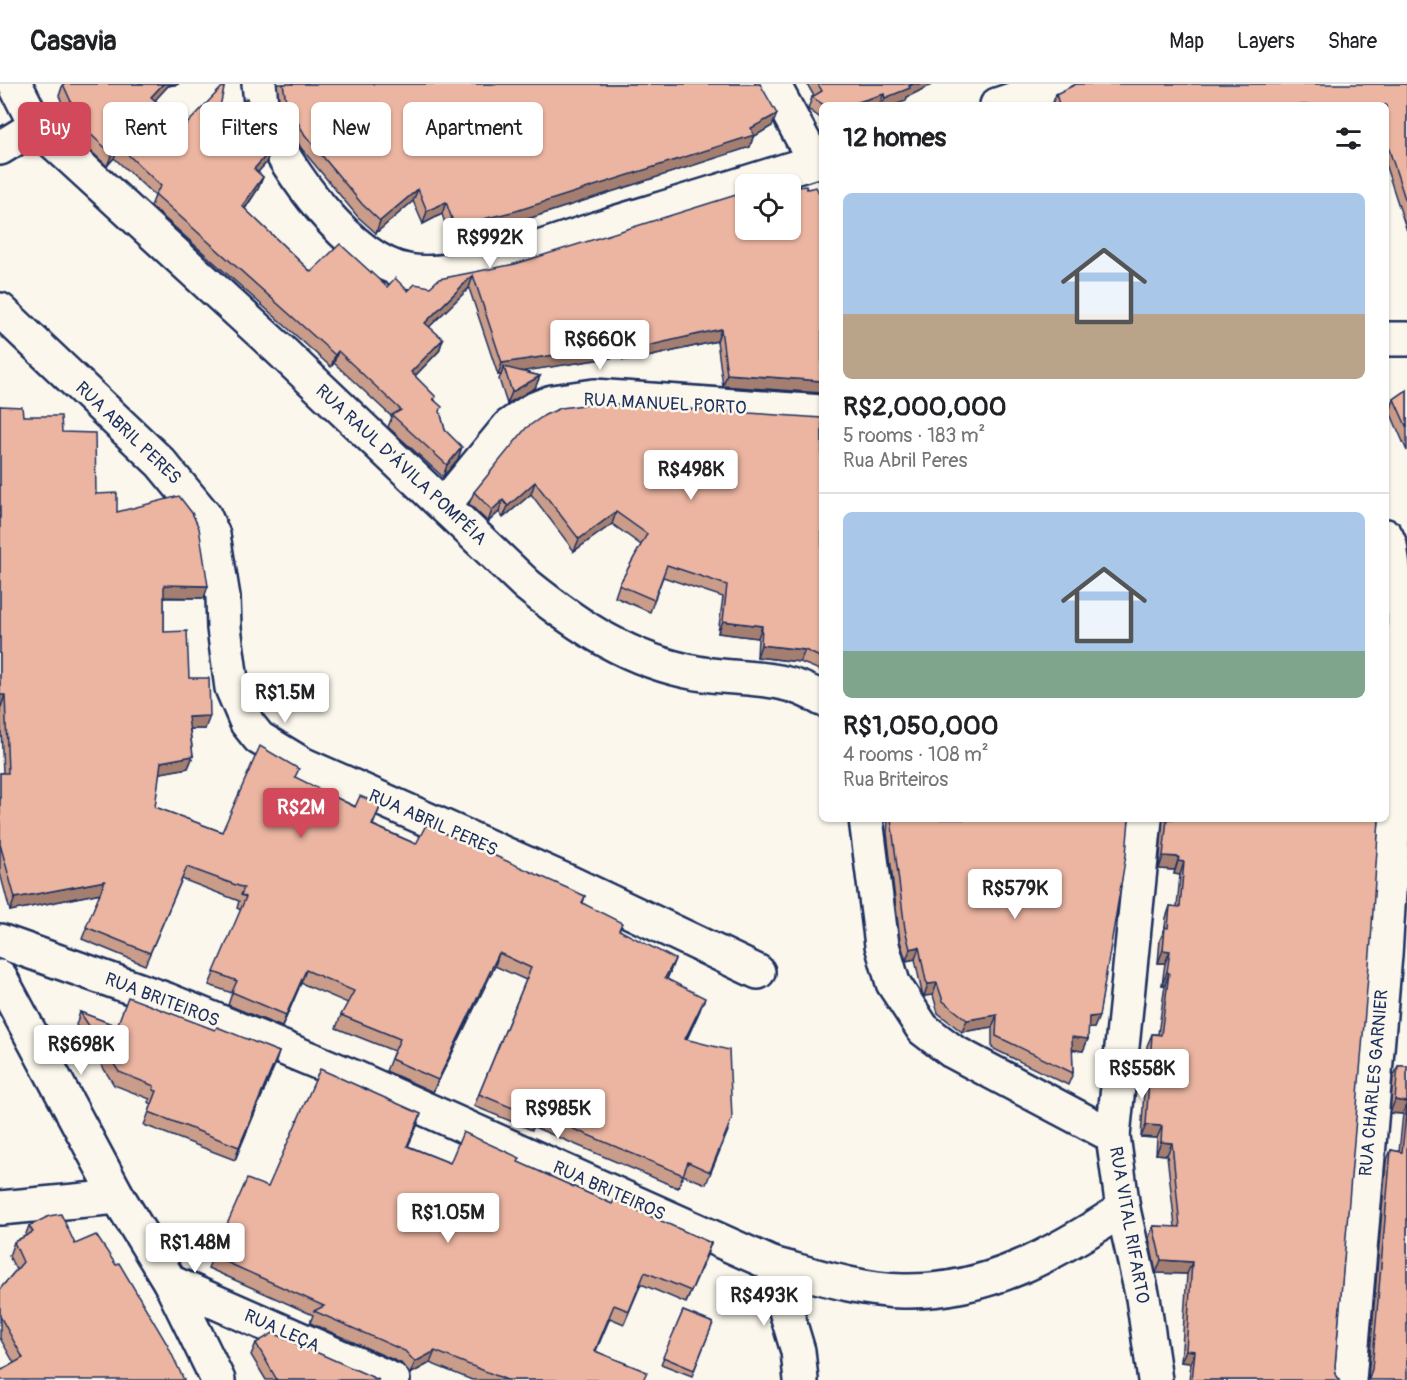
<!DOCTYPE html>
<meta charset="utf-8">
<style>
:root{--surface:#fff;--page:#f6f6f6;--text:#202124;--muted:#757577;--line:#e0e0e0;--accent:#d1495b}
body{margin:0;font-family:Pangolin,sans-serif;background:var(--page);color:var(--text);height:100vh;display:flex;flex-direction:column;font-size:22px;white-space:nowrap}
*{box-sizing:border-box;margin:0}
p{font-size:20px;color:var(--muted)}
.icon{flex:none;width:33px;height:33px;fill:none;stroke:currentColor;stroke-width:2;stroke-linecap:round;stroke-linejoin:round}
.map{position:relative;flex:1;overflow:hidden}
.panel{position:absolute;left:819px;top:18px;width:570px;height:720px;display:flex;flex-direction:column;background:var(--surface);border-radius:9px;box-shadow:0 2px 4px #0004}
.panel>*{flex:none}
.guide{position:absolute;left:18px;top:18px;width:570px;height:54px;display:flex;gap:12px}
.tools{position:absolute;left:735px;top:90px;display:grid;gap:12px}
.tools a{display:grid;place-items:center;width:66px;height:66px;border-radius:9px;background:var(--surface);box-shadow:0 2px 4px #0004;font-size:30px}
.price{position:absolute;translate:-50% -51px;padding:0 14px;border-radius:6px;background:#fff;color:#222;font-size:20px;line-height:39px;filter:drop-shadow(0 2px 3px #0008)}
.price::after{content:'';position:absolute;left:50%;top:36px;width:18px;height:14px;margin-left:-9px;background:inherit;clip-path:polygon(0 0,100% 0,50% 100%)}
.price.current{background:var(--accent);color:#fff}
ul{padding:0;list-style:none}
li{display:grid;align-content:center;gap:12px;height:318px;padding:0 24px}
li+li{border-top:2px solid var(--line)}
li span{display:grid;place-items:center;height:186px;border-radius:9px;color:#555}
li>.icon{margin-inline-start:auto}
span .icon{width:108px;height:108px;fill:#fffc;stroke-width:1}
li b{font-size:26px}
h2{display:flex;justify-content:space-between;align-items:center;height:72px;padding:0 24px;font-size:26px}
.pill{padding:0 21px;border-radius:9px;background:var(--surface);box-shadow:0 2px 4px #0004;font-size:21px;line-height:54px}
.pill.current{background:var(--accent);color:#fff}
header{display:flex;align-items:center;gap:36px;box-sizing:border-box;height:84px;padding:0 30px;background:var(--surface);border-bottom:2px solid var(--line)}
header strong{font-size:28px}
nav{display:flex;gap:33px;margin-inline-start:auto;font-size:21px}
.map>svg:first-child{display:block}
</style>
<header>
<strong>Casavia</strong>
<nav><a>Map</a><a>Layers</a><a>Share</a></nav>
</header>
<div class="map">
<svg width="1407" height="1296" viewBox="0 0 1407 1296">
<rect width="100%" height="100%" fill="#fbf7ec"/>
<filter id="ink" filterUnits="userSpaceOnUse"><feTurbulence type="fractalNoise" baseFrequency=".0167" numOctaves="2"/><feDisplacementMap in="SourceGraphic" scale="12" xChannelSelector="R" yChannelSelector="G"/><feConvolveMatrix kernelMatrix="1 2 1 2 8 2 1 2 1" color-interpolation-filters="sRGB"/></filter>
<g filter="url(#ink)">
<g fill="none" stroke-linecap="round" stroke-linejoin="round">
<defs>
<g id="minor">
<path d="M 259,0 C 261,11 260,26 264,36 C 287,86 350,176 407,187 C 456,197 555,158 605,142 C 677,120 750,98 822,75"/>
<polyline points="773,0 815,78"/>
<polyline points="997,21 1059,0"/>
<path d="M 36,42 L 279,265 L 527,501 C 579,543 630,577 697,589 C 743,597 780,589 822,615"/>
<polyline points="0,64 36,42 15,0"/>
<polyline points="0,226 161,379 204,431 213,451 223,513 224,544 232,604 247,639 259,654 302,680 566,797 758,888"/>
<polyline points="1386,255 1407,255"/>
<polyline points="444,421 509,342 532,326 552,318 594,312 822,328"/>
<polyline points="866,735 882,861 893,899 923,945 952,967 1113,1052"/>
<polyline points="1145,735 1113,1052 1123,1125 1143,1214 1155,1296"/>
<path d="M 0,857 L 167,916 L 356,994 L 772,1180 C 814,1191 859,1206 903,1207 C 986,1209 1055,1170 1123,1125"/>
<polyline points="0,893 118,1113 170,1198 218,1296"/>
<polyline points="0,1124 118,1113"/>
<polyline points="772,1180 798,1267 801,1296"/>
<polyline points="170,1198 393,1296"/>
<polyline points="1349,1296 1385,871 1399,651 1401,544 1390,461 1386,452"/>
</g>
</defs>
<use href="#minor" stroke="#1b2f5e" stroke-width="38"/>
<use href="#minor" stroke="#fbf7ec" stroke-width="33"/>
</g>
<g fill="#ca9c8a" stroke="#1b2f5e" stroke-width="1.5">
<polygon points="63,0 179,0 168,2 155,16 185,42 216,40 252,32 270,67 266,79 258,88 263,93 258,105 245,125 311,188 408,207 430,203 515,180 807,105 822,115 822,309 723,302 717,257 643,274 623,276 622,272 522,287 540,292 535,304 507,320 499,295 501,291 498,291 469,204 429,243 443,255 439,267 415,292 435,316 440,328 445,346 458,375 443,393 388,343 392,333 334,279 331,283 151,122 155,112 114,74 107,82 69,47 72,41 59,12"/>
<polygon points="277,0 760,0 772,42 753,53 750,63 512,140 486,146 483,161 454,167 442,130 423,140 413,117 376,149 358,133 301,64 281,29"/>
<polygon points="807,0 933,0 907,13 906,17 894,21 822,21 822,35 808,25 812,13 814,12"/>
<polygon points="1407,0 1407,147 1386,83 1386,21 1052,21 1056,10"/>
<polygon points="1407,306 1407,367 1390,328 1394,315"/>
<polygon points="0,322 62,348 96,410 117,428 204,514 164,514 164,548 189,594 205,645 190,645 193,672 188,684 159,689 155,723 222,748 296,694 355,723 381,721 373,741 416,760 585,812 583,819 620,846 670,888 667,895 700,926 687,955 728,1047 706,1100 683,1091 678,1104 534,1043 532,1046 474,1022 526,896 495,882 433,1008 386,987 394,967 336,944 341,931 348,919 301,899 282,943 228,921 232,909 209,901 241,826 237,824 239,817 182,795 145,881 82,855 100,809 10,827 0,789 0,689 3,689 0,623"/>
<polygon points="822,334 822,587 800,578 757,573 758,554 718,549 723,513 663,493 650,528 615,513 619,501 641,461 612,440 574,467 531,410 503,434 499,428 488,438 469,420 474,408"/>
<polygon points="888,735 1129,735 1099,932 1094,944 1088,944 1088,955 1083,967 1072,966 1073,989 1068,1001 992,964 992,943 962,948 938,929 933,911 924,912 922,909 915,875 906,877 900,857 887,749"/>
<polygon points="1163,735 1379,735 1335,1282 1336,1291 1340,1296 1189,1296 1191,1279 1181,1278 1187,1190 1156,1189 1149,1154 1153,1142 1175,1143 1167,1071 1156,1070 1157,1054 1141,1053 1147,962 1152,950 1158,950 1165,901 1162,901 1165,879 1158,879 1160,856 1165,844 1166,834 1170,822 1177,823 1180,791 1174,790 1175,786 1159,785"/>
<polygon points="80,928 117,942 215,946 279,968 235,1076 144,1041 152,1020 148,1018 150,1015 114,1001 76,941"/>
<polygon points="1398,982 1407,982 1407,1296 1368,1295 1386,1078 1391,1066 1399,1068 1403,1030 1390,1029 1393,994"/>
<polygon points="417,1042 408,1062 450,1079 518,1078 612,1120 711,1159 686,1219 641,1200 624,1240 610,1234 596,1267 644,1296 472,1296 430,1279 410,1290 401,1279 310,1239 313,1231 208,1184 213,1172 268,1103"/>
<polygon points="29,1142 75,1160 167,1260 14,1279 0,1254 0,1205 16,1186 9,1172 14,1158 25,1152"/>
<polygon points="683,1227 713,1239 692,1292 661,1280"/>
<polygon points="256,1259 379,1296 266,1296 251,1271"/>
</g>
<g fill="#a47f71" stroke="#1b2f5e" stroke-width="1.5">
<polygon points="163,0 179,0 168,2 147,25 151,13"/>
<polygon points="913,0 933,0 907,13 906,17 894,21 882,21 885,14"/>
<polygon points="884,10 879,21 848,21"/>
<polygon points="777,30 772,42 753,53 750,63 512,140 478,148 483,135 751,44"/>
<polygon points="119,62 114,74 107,82 112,70"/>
<polygon points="270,67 266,79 250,97 254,85"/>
<polygon points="263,93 258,105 238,134 242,122"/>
<polygon points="418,105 413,117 376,149 380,137"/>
<polygon points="446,118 442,130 423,140 427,127"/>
<polygon points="487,148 483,161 454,167 459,155"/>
<polygon points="473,191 469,204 421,251 425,239"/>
<polygon points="721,245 717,257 643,274 623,276 627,264"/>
<polygon points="443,255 439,267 407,300 411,288"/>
<polygon points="626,260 622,272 506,290 504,283 501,291 498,291 502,279"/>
<polygon points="338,267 334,279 331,283 335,271"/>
<polygon points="727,290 822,297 822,309 723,302"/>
<polygon points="540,292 535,304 507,320 512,308"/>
<polygon points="462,363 458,375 443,393 447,381"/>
<polygon points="535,398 531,410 503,434 508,422"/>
<polygon points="503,416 499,428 488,438 492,426"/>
<polygon points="616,428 612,440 574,467 579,455"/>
<polygon points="164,501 208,502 204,514 160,513"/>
<polygon points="723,537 762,542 758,554 718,549"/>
<polygon points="761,561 805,566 800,578 757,573"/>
<polygon points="0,611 5,611 1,623 0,623"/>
<polygon points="210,632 205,645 184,645 188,633"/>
<polygon points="193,672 188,684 156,690 161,678"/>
<polygon points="1163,772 1179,773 1175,786 1159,785"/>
<polygon points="1178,777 1184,778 1180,791 1174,790"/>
<polygon points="105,797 101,809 10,827 15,814"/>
<polygon points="919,863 915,875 906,877 910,865"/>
<polygon points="1163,866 1170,867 1165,879 1158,879"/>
<polygon points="499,869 495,882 433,1008 438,996"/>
<polygon points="675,875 670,888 661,907 665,894"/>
<polygon points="306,886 301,899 282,943 286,931"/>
<polygon points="1167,888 1169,889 1165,901 1162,901"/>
<polygon points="937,899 933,911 924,912 928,900"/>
<polygon points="705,914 700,926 681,967 685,955"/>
<polygon points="997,931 992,943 962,948 967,936"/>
<polygon points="1099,932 1094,944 1084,945 1089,933"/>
<polygon points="1072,953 1088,955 1083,967 1068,965"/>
<polygon points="279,968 275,981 235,1076 239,1063"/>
<polygon points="1395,1016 1407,1018 1403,1030 1390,1029"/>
<polygon points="421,1030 417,1042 403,1074 407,1062"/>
<polygon points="1146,1041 1162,1042 1157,1054 1141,1053"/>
<polygon points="1161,1058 1172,1059 1167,1071 1156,1070"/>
<polygon points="711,1159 707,1171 686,1219"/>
<polygon points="1161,1176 1192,1178 1187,1190 1156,1189"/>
<polygon points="1186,1266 1195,1267 1191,1279 1181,1278"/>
<polygon points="435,1267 430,1279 410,1290 415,1278"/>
</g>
<g fill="#ebb5a1" stroke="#1b2f5e" stroke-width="1.5">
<polygon points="63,0 163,0 151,13 185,42 225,0 216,40 247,14 252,32 270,67 254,85 263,93 242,122 311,188 340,160 387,203 395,194 408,207 415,200 430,203 439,195 515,180 736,111 746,110 746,146 790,146 790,104 806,102 807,105 816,103 822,115 822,297 727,290 721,245 647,262 627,264 626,260 502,279 473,191 425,239 443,255 411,288 436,313 433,315 442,323 440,327 445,346 462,363 447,381 392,331 401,326 338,267 335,271 155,110 161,102 119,62 112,70 74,35 78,33"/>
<polygon points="283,0 760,0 777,30 751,44 754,51 516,127 483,135 487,148 459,155 446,118 427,127 418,105 380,137 362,120 305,51 286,17"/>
<polygon points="818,0 913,0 909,2 910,4 885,14 884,10 848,21 824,21 812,13 822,7"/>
<polygon points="1076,0 1407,0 1407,121 1386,56 1386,21 1057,21 1059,20 1056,10"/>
<polygon points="504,283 540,292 512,308"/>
<polygon points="1407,306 1407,344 1394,315"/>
<polygon points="599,319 822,334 822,574 805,566 761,561 762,542 723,537 727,501 667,481 654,516 619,501 647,450 616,428 579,455 535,398 508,422 503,416 492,426 474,408 526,344 545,331 561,324"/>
<polygon points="0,322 22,323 23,332 61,332 62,348 95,349 96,410 117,409 117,428 179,412 192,429 199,444 208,502 164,501 164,548 187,547 189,594 209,594 210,632 188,633 193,672 161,678 155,723 222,748 260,662 299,685 295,693 355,723 360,712 381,721 372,741 416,760 426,741 585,812 582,819 622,839 619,846 675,875 665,894 705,914 685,955 729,966 732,1034 710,1088 688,1078 683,1091 538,1030 537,1034 479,1010 531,884 499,869 438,996 391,975 400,955 341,931 354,907 306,886 286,931 232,908 237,897 214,888 246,813 241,811 244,804 187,783 150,869 86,843 105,797 15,814 0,760 0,689 8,689 5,611 0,611"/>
<polygon points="1386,527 1387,533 1386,574"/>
<polygon points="891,735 1129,735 1126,771 1099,932 1089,933 1088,955 1072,953 1073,989 996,952 997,931 967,936 943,917 937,899 928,900 926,897 919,863 910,865 905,845"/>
<polygon points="1167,735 1379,735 1371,857 1335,1282 1336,1291 1340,1296 1192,1296 1195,1267 1186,1266 1192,1178 1161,1176 1153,1142 1180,1143 1172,1059 1161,1058 1162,1042 1146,1041 1152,950 1161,951 1169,889 1167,888 1170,867 1163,866 1165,843 1168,844 1170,822 1180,823 1184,778 1178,777 1179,773 1163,772"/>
<polygon points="128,913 215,946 217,943 279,968 239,1063 149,1028 157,1007 153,1006 154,1002 119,988 80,928 117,942"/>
<polygon points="1398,982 1407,982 1407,1018 1395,1016"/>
<polygon points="320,985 421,1030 407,1062 450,1079 463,1048 520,1074 518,1078 612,1120 614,1116 711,1159 691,1207 645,1188 629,1227 614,1221 595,1267 647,1288 643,1296 507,1296 435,1267 415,1278 405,1267 314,1227 324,1222 213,1172 247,1095 268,1103"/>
<polygon points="1407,1020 1407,1296 1367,1296 1369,1295 1372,1285 1391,1066 1402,1068"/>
<polygon points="61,1130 75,1160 96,1151 116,1181 119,1179 167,1260 184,1296 0,1296 0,1287 23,1274 0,1232 0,1205 23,1178 14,1158 33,1148 29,1142 49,1132"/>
<polygon points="683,1227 713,1239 694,1286 663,1273"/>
<polygon points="273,1249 379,1296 277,1296 256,1259"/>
</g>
</g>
<g text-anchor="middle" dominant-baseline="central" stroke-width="5" stroke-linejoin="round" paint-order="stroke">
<g font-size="18" fill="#1b2f5e" stroke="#fbf7ec">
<text transform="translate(665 320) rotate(3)">RUA MANUEL PORTO</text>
<text transform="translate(128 349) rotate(44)">RUA ABRIL PERES</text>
<text transform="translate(401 381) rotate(43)">RUA RAUL D'ÁVILA POMPÉIA</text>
<text transform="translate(433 739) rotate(24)">RUA ABRIL PERES</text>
<text transform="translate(162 916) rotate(21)">RUA BRITEIROS</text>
<text transform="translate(1374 999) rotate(-85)">RUA CHARLES GARNIER</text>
<text transform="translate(609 1107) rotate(24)">RUA BRITEIROS</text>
<text transform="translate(1129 1141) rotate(80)">RUA VITAL RIFARTO</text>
<text transform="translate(282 1247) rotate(24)">RUA LEÇA</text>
</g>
</g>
</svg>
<div class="tools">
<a><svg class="icon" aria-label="locate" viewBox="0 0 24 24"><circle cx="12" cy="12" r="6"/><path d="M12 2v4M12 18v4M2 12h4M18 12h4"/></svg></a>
</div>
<b class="price" style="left:490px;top:185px">R$992K</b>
<b class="price" style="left:600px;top:287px">R$660K</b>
<b class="price" style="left:691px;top:417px">R$498K</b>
<b class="price" style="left:285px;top:640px">R$1.5M</b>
<b class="price current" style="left:301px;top:755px">R$2M</b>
<b class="price" style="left:1015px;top:836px">R$579K</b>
<b class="price" style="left:81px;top:992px">R$698K</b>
<b class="price" style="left:1142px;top:1016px">R$558K</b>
<b class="price" style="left:558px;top:1056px">R$985K</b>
<b class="price" style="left:448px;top:1160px">R$1.05M</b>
<b class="price" style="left:195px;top:1190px">R$1.48M</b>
<b class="price" style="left:764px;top:1243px">R$493K</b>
<div class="guide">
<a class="pill current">Buy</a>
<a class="pill">Rent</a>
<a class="pill">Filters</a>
<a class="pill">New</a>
<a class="pill">Apartment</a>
</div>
<section class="panel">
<h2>12 homes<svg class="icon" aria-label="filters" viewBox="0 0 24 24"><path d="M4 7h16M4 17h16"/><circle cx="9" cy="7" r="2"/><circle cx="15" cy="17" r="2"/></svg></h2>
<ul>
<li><span style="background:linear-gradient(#a9c7e8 65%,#b9a48a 0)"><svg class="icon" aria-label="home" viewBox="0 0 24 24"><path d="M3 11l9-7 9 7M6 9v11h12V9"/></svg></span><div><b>R$2,000,000</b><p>5 rooms · 183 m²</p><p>Rua Abril Peres</p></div></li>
<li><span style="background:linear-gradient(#a9c7e8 75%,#7fa58c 0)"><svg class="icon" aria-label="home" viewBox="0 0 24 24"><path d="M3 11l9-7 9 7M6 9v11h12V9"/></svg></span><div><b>R$1,050,000</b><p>4 rooms · 108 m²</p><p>Rua Briteiros</p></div></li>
</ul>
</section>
</div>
